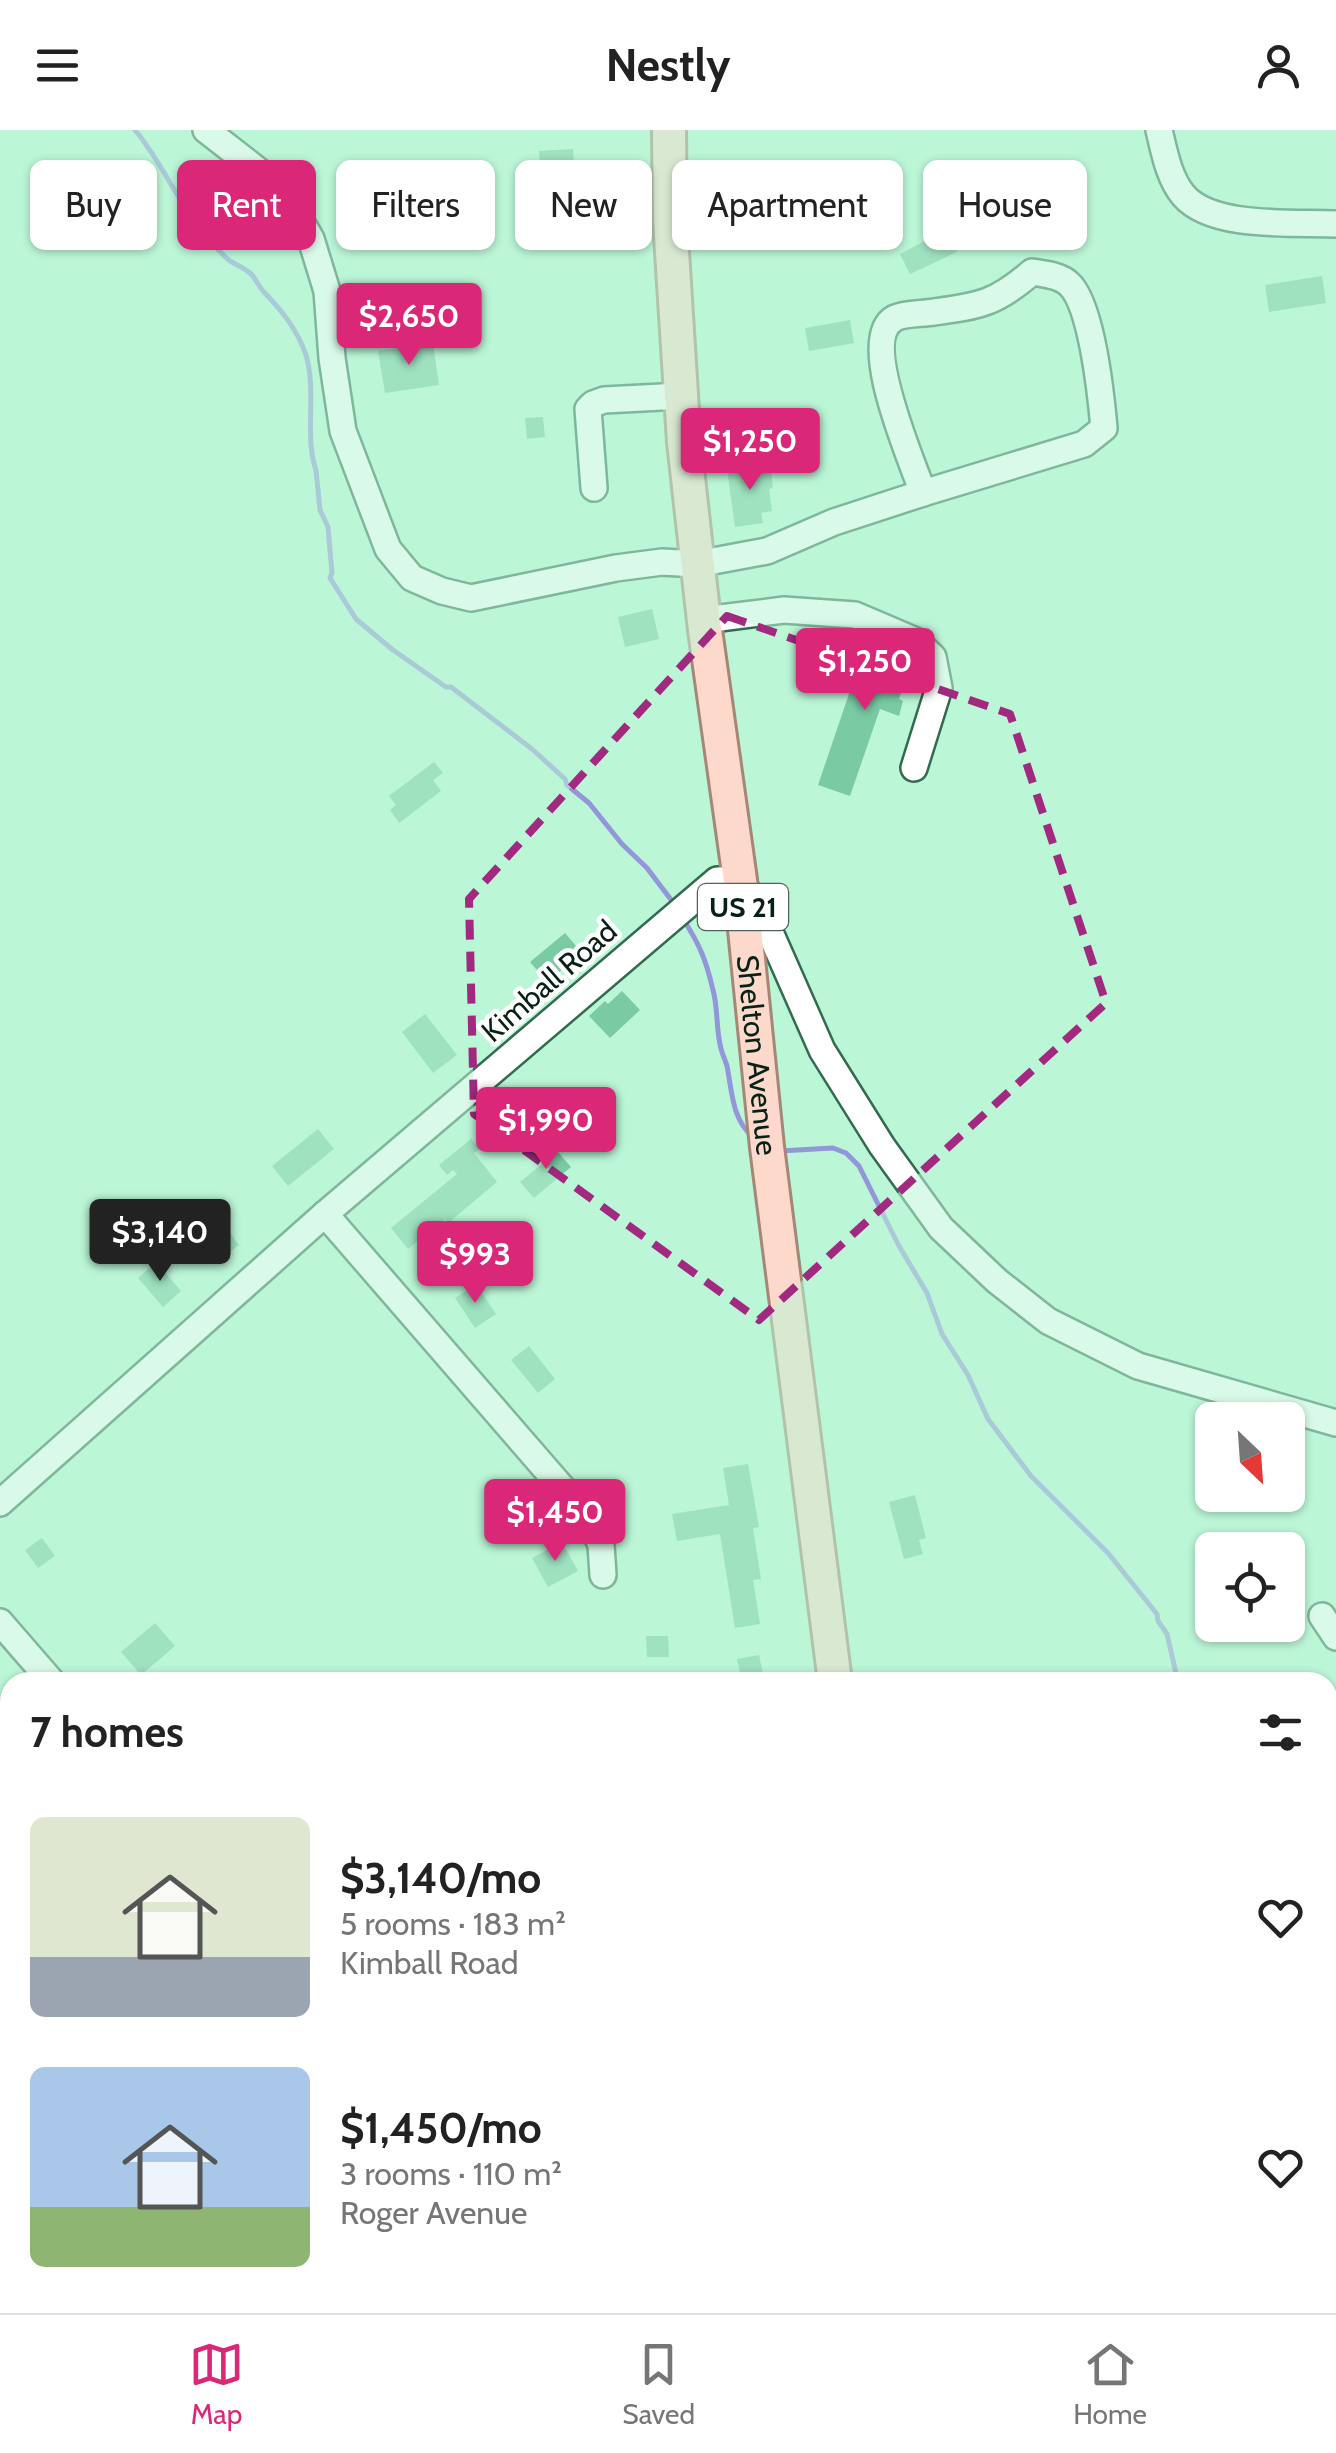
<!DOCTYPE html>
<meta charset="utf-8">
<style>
:root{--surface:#fff;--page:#f6f6f6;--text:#222;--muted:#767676;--line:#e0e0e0;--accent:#db2777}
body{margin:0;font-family:Cabin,sans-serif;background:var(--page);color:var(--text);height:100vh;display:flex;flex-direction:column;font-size:38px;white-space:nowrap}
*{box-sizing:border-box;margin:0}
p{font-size:32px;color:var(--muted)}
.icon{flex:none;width:55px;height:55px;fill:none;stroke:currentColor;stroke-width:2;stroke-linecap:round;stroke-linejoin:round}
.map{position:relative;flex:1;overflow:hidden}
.sheet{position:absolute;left:0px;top:1542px;width:1338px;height:642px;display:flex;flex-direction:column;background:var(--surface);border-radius:30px 30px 0 0;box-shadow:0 2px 8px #0004}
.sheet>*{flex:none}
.banner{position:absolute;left:30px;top:30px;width:1278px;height:90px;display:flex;gap:20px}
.needle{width:65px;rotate:155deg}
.fabs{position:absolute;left:1195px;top:1272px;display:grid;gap:20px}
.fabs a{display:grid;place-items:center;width:110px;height:110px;border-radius:15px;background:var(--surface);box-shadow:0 2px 8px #0004;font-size:50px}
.price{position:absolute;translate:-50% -85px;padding:0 22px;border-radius:10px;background:var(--accent);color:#fff;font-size:32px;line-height:65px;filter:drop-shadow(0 2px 5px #0008)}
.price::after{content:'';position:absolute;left:50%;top:60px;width:30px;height:22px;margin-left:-15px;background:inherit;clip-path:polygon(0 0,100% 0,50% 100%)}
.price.active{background:#222;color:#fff}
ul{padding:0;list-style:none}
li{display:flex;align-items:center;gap:30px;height:250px;padding:0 30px}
li span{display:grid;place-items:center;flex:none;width:280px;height:200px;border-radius:15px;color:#555}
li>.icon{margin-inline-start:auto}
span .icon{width:120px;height:120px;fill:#fffc;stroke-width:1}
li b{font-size:42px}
h2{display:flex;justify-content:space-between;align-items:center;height:120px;padding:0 30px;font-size:42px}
.chip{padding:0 35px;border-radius:15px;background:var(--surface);box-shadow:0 2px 8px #0004;font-size:35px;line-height:90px}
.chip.active{background:var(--accent);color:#fff}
header{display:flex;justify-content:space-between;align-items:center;height:130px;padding:0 30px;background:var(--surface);font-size:45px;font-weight:700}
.dock{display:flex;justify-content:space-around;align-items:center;height:140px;border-top:2px solid var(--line);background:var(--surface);font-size:28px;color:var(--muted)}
.dock a{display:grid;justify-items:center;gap:5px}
.dock .active{color:var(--accent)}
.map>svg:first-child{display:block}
</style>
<header><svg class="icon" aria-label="menu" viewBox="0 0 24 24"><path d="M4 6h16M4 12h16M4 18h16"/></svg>Nestly<svg class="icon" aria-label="person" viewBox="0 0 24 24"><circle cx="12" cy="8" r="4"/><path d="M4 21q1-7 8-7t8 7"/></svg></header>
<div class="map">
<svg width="1336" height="2183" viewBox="0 0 1336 2183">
<rect width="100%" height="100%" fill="#bbf6d7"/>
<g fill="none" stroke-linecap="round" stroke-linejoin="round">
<g stroke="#9496da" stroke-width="5">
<path d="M 135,0 C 160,30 175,66 199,97 C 208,108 219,122 230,131 C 237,135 244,138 250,143 C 256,148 258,156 264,162 C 282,181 297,199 306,225 C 317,262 304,307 316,340 L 320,380 L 328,397 L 332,443 L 330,448 L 356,489 L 393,520 L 446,557 L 451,557 L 532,619 L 565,649 L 567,655 L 589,673 L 622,714 L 647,738 L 675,775"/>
<path d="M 683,789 C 700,815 706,830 713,860 C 718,878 716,896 720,914 C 721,922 725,929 727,936 C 732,961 732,990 753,1007"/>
<polyline points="780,1021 833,1018 846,1023 859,1036 899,1116 927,1163 942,1204 968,1245 988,1289 1031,1346 1108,1423 1157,1484 1158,1491 1167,1504 1178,1552"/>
<polyline points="1328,1829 1336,1841"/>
</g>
</g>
<g fill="#7acba4">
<polygon points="573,19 576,77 542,78 539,21"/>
<polygon points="946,100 957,122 910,144 900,124"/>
<polygon points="1322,146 1326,173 1269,182 1265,155"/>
<polygon points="850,190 854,213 809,221 805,198"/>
<polygon points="433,213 439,255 385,263 378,221"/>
<polygon points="543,287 545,307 527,309 525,288"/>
<polygon points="770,333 773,358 769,359 772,381 761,383 763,393 735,397 727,339"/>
<polygon points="652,479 659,509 625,517 618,487"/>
<polygon points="868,508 901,522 900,524 912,530 899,569 903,571 899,586 880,579 850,666 818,655"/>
<polygon points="434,632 443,643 433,650 441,661 399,693 390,680 396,675 389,666"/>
<polygon points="565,803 582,823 547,852 530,832"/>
<polygon points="622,861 640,880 610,908 589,886 605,871 608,874"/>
<polygon points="425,884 457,925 433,943 402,902"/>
<polygon points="508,972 536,1003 518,1019 490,989"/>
<polygon points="318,999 334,1019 288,1056 272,1036"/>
<polygon points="471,1009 480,1019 474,1023 497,1052 448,1093 445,1089 408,1119 391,1098 457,1044 453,1040 447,1045 439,1035"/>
<polygon points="551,1014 571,1037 534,1068 520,1052 547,1030 541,1023"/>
<polygon points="217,1085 239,1115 223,1127 220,1123 212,1128 193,1103"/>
<polygon points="156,1132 181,1161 163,1177 138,1148"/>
<polygon points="476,1154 496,1184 475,1198 455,1168"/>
<polygon points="529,1216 555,1249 538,1263 511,1230"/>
<polygon points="748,1334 759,1397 753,1398 761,1449 753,1450 760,1494 735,1498 720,1404 677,1411 672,1384 729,1375 723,1338"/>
<polygon points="915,1365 926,1408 919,1410 923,1424 904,1429 889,1372"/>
<polygon points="42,1408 55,1426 38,1438 25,1420"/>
<polygon points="562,1412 578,1441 548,1457 532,1428"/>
<polygon points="155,1493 175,1516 141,1545 121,1522"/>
<polygon points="646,1506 668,1506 669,1527 647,1527"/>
<polygon points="759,1525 765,1552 742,1552 737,1529"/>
</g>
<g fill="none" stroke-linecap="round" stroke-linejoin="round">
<defs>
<g id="minor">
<polyline points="206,0 283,60 311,109 327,161 332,228 343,301 388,419 412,448 442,461 471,468 616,438 662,432 697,434 767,421 834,392 923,363"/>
<path d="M 1159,0 C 1164,21 1169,49 1184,66 C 1213,99 1294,92 1336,94"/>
<path d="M 1032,142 C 1044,144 1060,145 1069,154 C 1092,175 1101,265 1104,298 L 1084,314 L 923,363 C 913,333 857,208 895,188 C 905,183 923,184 934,182 C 980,176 996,173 1032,142 Z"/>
<polyline points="594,358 588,279 593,274 604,270 681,266"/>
<polyline points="704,490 784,480 855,485 916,511 933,527 939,558 914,638"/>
<polyline points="325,1084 590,1390 601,1415 603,1445"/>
<polyline points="0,1373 325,1084 717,750 740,750 762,784 822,920 882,1016 941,1098 997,1151 1048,1191 1138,1236 1336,1293"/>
<polyline points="1322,1486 1336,1507"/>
<polyline points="0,1492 52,1552"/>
<polyline points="359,2175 364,2183"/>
<polyline points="495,2175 502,2183"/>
<polyline points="889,2183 915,2179"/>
</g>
<g id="major">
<path id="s1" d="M 669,0 L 670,90 L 684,312 L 705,500 L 740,750 L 767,1017 L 835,1552"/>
<polyline points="915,2175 916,2183"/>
</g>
</defs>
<use href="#minor" stroke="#336b51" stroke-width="30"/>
<use href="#major" stroke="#a58775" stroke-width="38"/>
<use href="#minor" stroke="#fff" stroke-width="25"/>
<use href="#major" stroke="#fcd9cb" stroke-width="32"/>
<defs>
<g id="rail">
<polyline points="0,2068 10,2080"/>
<polyline points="91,2175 98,2183"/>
</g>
</defs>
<use href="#rail" stroke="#1c382b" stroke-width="9"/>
<use href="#rail" stroke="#fff" stroke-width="5" stroke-dasharray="15" stroke-linecap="butt"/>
</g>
<path d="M0 0H1336V2183H0ZM 727,486 L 1010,584 L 1106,873 L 759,1190 L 474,984 L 469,769 Z" fill="#bbf6d7" fill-opacity=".55" fill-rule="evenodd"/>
<path fill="none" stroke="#a22980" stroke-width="8" stroke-dasharray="20 12" stroke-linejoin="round" d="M 727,486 L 1010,584 L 1106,873 L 759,1190 L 474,984 L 469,769 Z"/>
<g text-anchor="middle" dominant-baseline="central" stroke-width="9" stroke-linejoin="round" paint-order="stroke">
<rect fill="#fff" stroke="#52635b" stroke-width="2.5" x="698" y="754" width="90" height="46" rx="8"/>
<g font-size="28" font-weight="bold" fill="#082015">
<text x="743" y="777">US 21</text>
</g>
<g font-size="30" fill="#082015" stroke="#fff">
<text transform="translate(549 851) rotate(-41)">Kimball Road</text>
<text stroke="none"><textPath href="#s1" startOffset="930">Shelton Avenue</textPath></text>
</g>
</g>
</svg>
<div class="fabs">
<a><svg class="needle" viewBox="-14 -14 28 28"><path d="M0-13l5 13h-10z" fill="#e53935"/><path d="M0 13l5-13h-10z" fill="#767676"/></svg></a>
<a><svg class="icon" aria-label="locate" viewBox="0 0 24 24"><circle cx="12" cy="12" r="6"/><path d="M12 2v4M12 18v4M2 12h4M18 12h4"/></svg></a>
</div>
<b class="price" style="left:409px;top:238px">$2,650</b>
<b class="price" style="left:750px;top:363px">$1,250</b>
<b class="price" style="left:865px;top:583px">$1,250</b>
<b class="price" style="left:546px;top:1042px">$1,990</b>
<b class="price active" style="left:160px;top:1154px">$3,140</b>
<b class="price" style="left:475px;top:1176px">$993</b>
<b class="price" style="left:555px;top:1434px">$1,450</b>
<div class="banner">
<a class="chip">Buy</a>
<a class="chip active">Rent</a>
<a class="chip">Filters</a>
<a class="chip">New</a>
<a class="chip">Apartment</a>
<a class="chip">House</a>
</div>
<section class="sheet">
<h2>7 homes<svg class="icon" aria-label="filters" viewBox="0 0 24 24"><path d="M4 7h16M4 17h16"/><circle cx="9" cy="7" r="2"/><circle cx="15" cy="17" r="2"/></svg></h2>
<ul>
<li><span style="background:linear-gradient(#dfe7d0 70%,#9aa5b1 0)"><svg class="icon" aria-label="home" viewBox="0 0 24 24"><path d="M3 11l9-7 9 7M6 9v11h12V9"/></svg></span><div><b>$3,140/mo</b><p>5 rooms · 183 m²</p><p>Kimball Road</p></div><svg class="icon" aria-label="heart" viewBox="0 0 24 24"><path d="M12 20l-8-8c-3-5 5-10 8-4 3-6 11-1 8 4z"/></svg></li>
<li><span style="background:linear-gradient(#a9c7e8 70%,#8fb573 0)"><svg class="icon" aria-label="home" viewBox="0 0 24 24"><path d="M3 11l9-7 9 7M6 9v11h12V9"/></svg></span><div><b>$1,450/mo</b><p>3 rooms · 110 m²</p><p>Roger Avenue</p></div><svg class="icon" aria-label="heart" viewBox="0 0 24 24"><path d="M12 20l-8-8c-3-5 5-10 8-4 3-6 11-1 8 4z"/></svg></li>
</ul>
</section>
</div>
<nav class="dock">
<a class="active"><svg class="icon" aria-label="map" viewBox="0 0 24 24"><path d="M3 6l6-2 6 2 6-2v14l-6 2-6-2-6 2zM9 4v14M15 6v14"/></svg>Map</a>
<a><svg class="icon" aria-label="saved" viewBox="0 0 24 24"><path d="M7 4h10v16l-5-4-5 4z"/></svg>Saved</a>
<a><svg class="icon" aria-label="home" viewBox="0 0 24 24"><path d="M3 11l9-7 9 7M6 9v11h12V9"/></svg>Home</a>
</nav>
